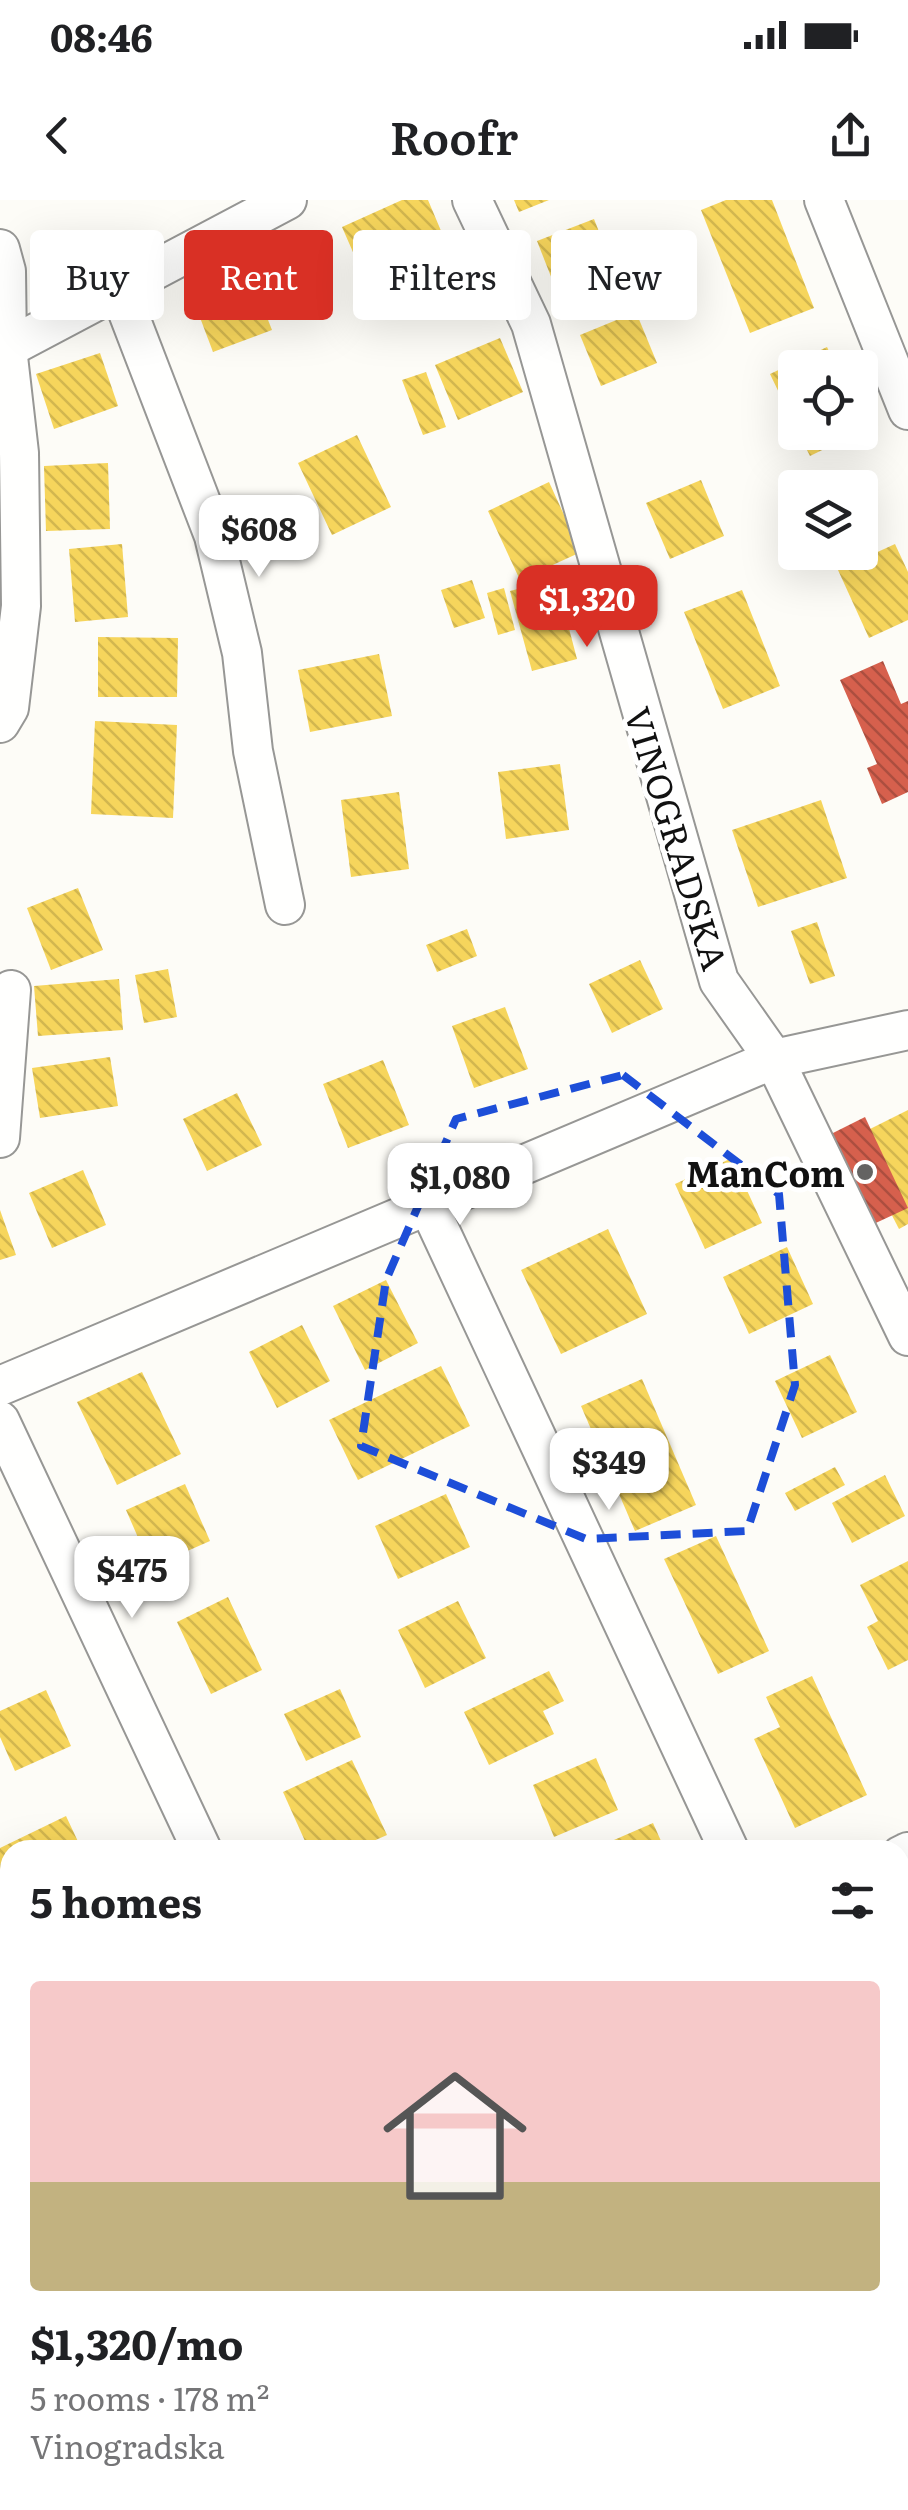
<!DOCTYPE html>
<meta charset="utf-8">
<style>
:root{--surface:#fff;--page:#f6f6f6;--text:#202124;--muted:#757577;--line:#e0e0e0;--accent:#d93025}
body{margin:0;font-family:Literata,serif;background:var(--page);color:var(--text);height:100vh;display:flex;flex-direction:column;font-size:38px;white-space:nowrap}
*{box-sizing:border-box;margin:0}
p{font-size:32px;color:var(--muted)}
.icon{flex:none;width:55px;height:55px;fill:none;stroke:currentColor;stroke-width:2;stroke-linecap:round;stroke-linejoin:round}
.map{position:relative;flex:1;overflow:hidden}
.drawer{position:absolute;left:0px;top:1640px;width:910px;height:670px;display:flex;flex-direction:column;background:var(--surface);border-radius:30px 30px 0 0;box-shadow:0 10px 40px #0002}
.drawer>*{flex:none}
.guide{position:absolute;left:30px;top:30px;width:850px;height:90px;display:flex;gap:20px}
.buttons{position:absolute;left:778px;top:150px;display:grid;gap:20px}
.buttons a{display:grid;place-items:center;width:100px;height:100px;border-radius:10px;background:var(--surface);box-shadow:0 10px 40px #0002;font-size:50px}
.price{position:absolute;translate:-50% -85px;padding:0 22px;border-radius:20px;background:#fff;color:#222;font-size:32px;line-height:65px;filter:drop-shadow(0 2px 5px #0008)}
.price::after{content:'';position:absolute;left:50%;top:60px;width:30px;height:22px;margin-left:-15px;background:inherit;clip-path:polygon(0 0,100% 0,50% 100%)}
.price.current{background:var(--accent);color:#fff}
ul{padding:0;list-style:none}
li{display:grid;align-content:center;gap:20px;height:530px;padding:0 30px}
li+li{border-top:2px solid var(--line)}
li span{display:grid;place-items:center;height:310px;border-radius:10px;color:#555}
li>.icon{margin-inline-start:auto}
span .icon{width:180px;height:180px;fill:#fffc;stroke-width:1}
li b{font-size:42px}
h2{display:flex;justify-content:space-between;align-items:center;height:120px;padding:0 30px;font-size:42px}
.tag{padding:0 35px;border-radius:10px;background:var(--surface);box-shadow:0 10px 40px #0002;font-size:35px;line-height:90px}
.tag.current{background:var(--accent);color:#fff}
.status{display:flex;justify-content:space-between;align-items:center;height:70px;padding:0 50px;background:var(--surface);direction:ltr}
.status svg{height:28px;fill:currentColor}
header{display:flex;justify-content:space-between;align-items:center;height:130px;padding:0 30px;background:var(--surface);font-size:45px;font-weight:600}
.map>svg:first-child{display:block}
</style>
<div class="status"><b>08:46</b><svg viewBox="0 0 49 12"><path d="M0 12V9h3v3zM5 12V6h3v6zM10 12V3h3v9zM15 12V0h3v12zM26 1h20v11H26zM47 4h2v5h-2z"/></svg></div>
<header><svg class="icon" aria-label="back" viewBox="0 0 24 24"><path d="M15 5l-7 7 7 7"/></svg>Roofr<svg class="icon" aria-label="share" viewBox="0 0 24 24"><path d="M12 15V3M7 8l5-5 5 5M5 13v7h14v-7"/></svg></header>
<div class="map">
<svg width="908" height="2310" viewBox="0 0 908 2310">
<defs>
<pattern id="farmland-furrows" width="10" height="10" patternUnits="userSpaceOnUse" patternTransform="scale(2.5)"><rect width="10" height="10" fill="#f9f7e4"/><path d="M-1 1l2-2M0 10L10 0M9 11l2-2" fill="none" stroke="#d4d3c3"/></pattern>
<pattern id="homes-back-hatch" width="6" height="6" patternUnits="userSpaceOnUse" patternTransform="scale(2.5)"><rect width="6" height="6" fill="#f6d55c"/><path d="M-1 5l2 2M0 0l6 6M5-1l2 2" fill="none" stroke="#d2b64f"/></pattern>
<pattern id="shops-back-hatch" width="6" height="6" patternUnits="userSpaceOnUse" patternTransform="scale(2.5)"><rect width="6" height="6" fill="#d6604d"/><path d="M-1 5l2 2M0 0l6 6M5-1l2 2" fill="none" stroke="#ac4e3f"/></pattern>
</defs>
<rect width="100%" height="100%" fill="#fdfcf7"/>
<polygon fill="url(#farmland-furrows)" points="900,2132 908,2138 908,2310 109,2310 101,2300 900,2300"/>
<g fill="url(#homes-back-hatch)">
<polygon points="402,0 428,0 447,45 383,73 373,51 356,59 342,27"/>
<polygon points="514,0 549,0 519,12"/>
<polygon points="726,0 772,0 814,108 750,133 701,10"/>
<polygon points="594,19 616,75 559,97 537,41"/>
<polygon points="251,77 272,130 213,152 193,99"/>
<polygon points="636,112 657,163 601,186 580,135"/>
<polygon points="500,138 523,192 458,220 435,165"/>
<polygon points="827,147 837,168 795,168 795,226 770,174"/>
<polygon points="100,153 118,206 54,229 36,174"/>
<polygon points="426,172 446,227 423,235 402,180"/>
<polygon points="798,232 859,232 810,256"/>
<polygon points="357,235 391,307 332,335 298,263"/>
<polygon points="108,263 110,329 46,331 44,266"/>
<polygon points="701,280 724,336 670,359 646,303"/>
<polygon points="549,282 581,352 520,380 488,311"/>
<polygon points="122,344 128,417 75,422 69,349"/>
<polygon points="895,344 908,372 908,420 869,438 838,370"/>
<polygon points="556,379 577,459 532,471 510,391"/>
<polygon points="472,380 485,418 454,428 441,390"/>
<polygon points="504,388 515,430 498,435 487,393"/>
<polygon points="742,390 780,486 723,509 684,412"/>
<polygon points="98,437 178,438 177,497 98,497"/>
<polygon points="379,454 392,516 310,532 298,470"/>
<polygon points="95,521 177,525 173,618 91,614"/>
<polygon points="560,564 569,630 506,639 498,572"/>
<polygon points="399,592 409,669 351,677 341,600"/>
<polygon points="821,600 847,678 758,707 732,630"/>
<polygon points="78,688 103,750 51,770 27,708"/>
<polygon points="817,722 835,776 810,784 791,731"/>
<polygon points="467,729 477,756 437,772 426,745"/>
<polygon points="640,760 663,809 612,833 589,784"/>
<polygon points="168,769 177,817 144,823 135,775"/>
<polygon points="119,779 123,830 38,836 34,786"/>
<polygon points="505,807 528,869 474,888 452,826"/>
<polygon points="110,857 118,906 40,918 32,868"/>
<polygon points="383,860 409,925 348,948 323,884"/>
<polygon points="237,893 262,945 207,971 183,919"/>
<polygon points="908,910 908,1024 899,1029 852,938"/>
<polygon points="732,958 762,1023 705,1049 675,984"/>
<polygon points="83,970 106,1025 52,1048 29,993"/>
<polygon points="0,1010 16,1055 0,1060"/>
<polygon points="608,1029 647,1114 561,1154 521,1070"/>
<polygon points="787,1047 813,1104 749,1134 723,1077"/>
<polygon points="386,1080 418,1143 365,1170 333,1106"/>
<polygon points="302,1125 330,1181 277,1208 249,1152"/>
<polygon points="830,1155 857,1212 802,1238 775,1181"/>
<polygon points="441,1166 470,1226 358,1280 329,1220"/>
<polygon points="142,1172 181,1254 117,1285 77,1202"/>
<polygon points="642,1179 696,1305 635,1331 581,1206"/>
<polygon points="835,1267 845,1285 795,1311 785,1293"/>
<polygon points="885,1275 905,1316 852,1343 832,1303"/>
<polygon points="185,1284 210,1341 151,1367 126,1310"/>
<polygon points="446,1294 470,1347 398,1379 375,1326"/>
<polygon points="716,1336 769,1451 718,1474 664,1359"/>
<polygon points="908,1361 908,1460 888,1470 867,1427 878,1421 860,1385"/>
<polygon points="228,1397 262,1470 211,1494 177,1422"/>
<polygon points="458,1401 486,1458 425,1488 398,1430"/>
<polygon points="549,1471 564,1501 543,1511 554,1534 489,1565 464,1512"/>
<polygon points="812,1476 867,1595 795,1628 754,1539 780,1527 766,1497"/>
<polygon points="340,1489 361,1537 306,1561 284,1514"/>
<polygon points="46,1490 71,1546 15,1571 0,1537 0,1511"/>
<polygon points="596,1558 618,1610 554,1637 533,1585"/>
<polygon points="352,1560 387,1635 353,1650 309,1650 283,1592"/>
<polygon points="66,1616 82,1650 10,1650 10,1713 0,1692 0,1648"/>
<polygon points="653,1623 665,1650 591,1650"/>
<polygon points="908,1689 908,1744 900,1747 900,1693"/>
<polygon points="908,1789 908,1848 900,1852 900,1793"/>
<polygon points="0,1879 10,1903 10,1945 0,1949"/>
</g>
<g fill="url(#shops-back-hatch)">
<polygon points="883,461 901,504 908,501 908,592 882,604 867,568 877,564 840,480"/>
<polygon points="865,917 908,1008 865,1028 821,939"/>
</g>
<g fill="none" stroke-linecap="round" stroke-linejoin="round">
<defs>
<g id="minor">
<polyline points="472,0 531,124 719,781 774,859 908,1136"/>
<polyline points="824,0 908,210"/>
<polyline points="0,49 6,71 7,148 19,253 21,406 9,508 0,523"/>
<polyline points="119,89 214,336 242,453 253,551 285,705"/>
<polyline points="0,152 287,0"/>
<polyline points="0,938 11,790"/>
<polyline points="428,1005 729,1650"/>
<polyline points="0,1186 774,859 908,830"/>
<polyline points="0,1221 202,1650"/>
<polyline points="900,1656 908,1652"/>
<polyline points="900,2096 908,2105"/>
<polyline points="0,2122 10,2118"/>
<polyline points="0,2300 6,2310"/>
</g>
</defs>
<use href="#minor" stroke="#979795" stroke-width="42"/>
<use href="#minor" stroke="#fffffe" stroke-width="38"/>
</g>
<path fill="none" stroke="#1d4ed8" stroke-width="8" stroke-dasharray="20 12" stroke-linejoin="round" d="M 623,875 L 779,994 L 795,1185 L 747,1331 L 586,1339 L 361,1246 L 386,1080 L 456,919 Z"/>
<circle fill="#646362" stroke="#fff" stroke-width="4" cx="865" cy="972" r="10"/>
<g text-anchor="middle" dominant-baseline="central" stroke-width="10" stroke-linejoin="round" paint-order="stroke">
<g font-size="35" fill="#111" stroke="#fff">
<text transform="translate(678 638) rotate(73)">VINOGRADSKA</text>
</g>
<g font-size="35" font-weight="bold" fill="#111" stroke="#fff" text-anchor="end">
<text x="845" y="972">ManCom</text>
</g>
</g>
</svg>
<div class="buttons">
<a><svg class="icon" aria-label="locate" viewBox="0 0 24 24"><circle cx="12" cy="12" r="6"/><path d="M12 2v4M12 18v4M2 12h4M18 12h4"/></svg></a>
<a><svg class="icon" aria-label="layers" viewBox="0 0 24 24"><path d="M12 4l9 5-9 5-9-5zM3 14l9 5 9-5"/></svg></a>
</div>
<b class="price" style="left:259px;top:380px">$608</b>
<b class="price current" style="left:587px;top:450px">$1,320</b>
<b class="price" style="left:460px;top:1028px">$1,080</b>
<b class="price" style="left:609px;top:1313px">$349</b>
<b class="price" style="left:132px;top:1421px">$475</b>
<div class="guide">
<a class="tag">Buy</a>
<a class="tag current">Rent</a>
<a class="tag">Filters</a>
<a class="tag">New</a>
</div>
<section class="drawer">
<h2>5 homes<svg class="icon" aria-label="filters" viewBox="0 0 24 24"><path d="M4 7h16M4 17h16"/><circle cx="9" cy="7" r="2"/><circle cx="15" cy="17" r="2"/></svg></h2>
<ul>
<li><span style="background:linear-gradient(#f6c9c9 65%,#c2b280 0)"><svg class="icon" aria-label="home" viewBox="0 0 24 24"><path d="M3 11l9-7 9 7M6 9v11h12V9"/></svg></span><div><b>$1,320/mo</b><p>5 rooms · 178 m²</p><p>Vinogradska</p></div></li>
</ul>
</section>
</div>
